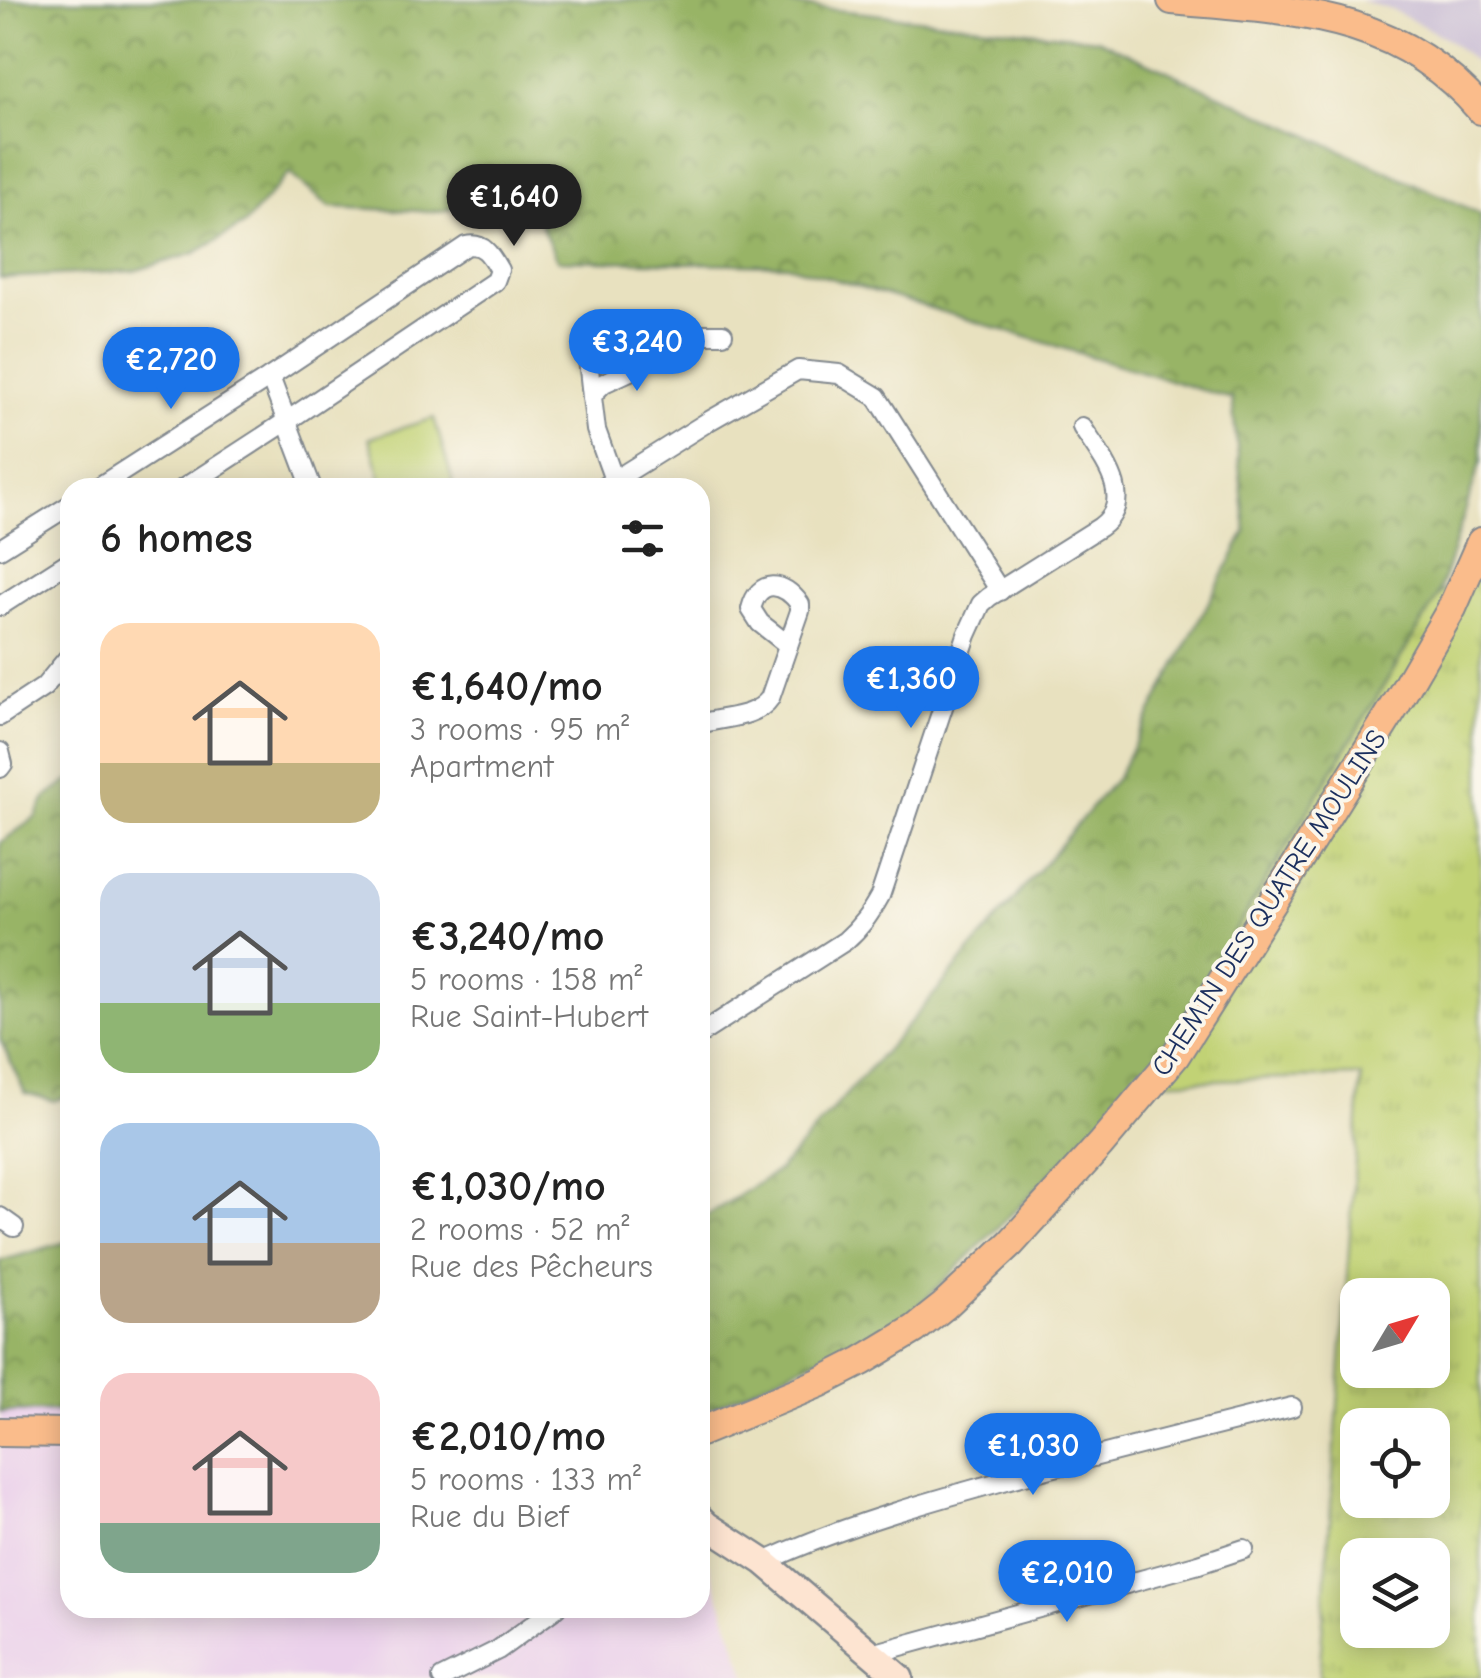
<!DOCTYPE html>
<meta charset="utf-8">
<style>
:root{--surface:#fff;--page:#f6f6f6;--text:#222;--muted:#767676;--accent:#1a73e8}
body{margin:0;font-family:"Comic Neue",sans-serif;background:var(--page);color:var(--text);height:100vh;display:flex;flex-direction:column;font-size:38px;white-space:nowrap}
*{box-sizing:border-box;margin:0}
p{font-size:32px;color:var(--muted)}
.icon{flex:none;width:55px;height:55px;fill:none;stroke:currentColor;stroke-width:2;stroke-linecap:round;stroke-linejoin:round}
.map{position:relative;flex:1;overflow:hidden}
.drawer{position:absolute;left:60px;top:478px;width:650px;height:1140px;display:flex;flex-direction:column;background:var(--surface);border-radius:30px;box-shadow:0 5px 25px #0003}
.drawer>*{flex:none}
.needle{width:65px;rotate:52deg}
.fabs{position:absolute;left:1340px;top:1278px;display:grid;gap:20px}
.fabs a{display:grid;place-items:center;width:110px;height:110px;border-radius:20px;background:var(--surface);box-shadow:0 5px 25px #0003;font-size:50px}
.price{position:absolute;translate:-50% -85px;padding:0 22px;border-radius:35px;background:var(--accent);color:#fff;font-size:32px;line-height:65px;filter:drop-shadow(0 2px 5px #0008)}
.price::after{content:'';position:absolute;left:50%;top:60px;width:30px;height:22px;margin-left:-15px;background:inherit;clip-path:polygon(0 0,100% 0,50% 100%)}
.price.on{background:#222;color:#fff}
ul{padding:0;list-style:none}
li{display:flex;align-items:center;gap:30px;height:250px;padding:0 40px}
li span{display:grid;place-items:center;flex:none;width:280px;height:200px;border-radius:30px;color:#555}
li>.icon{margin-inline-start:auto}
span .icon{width:120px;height:120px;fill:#fffc;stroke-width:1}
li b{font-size:42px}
h2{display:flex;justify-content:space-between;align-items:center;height:120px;padding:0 40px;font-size:42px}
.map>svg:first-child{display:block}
</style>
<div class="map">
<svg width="1481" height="1678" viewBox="0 0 1481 1678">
<defs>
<pattern id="grass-tufts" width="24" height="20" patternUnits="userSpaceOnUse" patternTransform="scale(2.5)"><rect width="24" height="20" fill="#c1d275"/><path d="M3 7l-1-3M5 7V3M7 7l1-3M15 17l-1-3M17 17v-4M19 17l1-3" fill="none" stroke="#a5b568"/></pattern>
<pattern id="forest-crowns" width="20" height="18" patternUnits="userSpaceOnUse" patternTransform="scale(2.5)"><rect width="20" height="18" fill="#98b466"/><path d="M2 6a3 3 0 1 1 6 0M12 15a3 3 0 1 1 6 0" fill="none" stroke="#7b9357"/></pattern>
</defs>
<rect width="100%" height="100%" fill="#fbf7ec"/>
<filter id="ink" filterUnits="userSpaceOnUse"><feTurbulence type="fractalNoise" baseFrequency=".01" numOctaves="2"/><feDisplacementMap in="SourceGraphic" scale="20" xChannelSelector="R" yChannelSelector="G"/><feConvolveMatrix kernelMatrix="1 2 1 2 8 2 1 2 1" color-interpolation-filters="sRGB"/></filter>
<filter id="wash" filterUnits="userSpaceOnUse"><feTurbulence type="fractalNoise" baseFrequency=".0048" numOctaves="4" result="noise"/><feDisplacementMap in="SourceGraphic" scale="40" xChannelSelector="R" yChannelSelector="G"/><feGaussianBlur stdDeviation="2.25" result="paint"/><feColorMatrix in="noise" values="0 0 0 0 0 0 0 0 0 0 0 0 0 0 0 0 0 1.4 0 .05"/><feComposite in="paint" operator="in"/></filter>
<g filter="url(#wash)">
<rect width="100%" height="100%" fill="#e8e1bf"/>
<polygon fill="#ebd1eb" points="70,1411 70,1608 700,1608 700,1539 747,1678 0,1678 0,1412"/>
<polygon fill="#cbbfd5" points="1359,0 1481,0 1481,67 1446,38 1392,10"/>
<path fill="url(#grass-tufts)" stroke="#6e806a" stroke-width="2.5" fill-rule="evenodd" d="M 1481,557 L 1481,1678 L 1319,1678 L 1361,1076 L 1144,1082 L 1438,596 ZM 1358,1295 L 1432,1295 L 1432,1370 L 1358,1370 ZM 1358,1425 L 1432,1425 L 1432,1500 L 1358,1500 ZM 1358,1555 L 1432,1555 L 1432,1630 L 1358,1630 Z"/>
<g fill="url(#forest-crowns)" stroke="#5a7262" stroke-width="2.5">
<polygon points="0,0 750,0 1097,39 1481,214 1481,461 1438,596 1144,1082 909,1316 700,1413 700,1220 779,1170 914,1018 1117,777 1246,531 1232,399 787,265 557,260 522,183 440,212 330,207 289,173 245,224 195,253 134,271 0,278"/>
<polygon points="70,780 70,1095 54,1101 25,1093 0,1039 0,843 36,817 45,798"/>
<polygon points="70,1241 70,1411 0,1412 0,1261"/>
</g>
<polygon fill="#c1d275" stroke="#6e806a" stroke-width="2.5" points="434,418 453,482 433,487 384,487 369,438"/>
</g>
<g filter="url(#ink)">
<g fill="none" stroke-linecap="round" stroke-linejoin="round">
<defs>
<g id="street">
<polyline points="270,377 312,488"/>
<polyline points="592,397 588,359 594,348 626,338 677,338"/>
<polyline points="614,480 596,430 592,397 595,392 604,383 632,370 674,342 701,334 723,334"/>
<path d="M 97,488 L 270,377 L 466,246 C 484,242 491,256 499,270 L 495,281 L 287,421 L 184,488"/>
<polyline points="602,488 709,421 798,370 839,374 877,397 1000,591"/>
<polyline points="0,549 70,505"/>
<polyline points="0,606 70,561"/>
<polyline points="0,716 44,687 67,659"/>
<path d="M 700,724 C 722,717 757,718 770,698 L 800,611 L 800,604 C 783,581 759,578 751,609 L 760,623 L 788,645"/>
<polyline points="0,752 3,764 0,768"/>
<path d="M 700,1034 L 845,941 C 861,927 870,914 880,896 L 967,635 L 981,604 L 989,597 L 1100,527 C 1138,499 1101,457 1082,427"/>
<polyline points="0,1217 14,1227"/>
<path d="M 764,1562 C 847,1524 937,1499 1025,1475 C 1114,1451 1203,1429 1292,1407"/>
<polyline points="872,1654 1199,1564 1244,1549"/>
<polyline points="442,1678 498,1650 556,1608"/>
</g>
<polyline id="secondary" points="700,1518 707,1525 764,1562 900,1678"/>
<g id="primary">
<path d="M 1172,0 C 1292,11 1397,11 1481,110"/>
<polyline points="0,1432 70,1433"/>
<polyline points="700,1432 819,1383 862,1361 915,1329 944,1306 1011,1243 1100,1145 1175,1056 1296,865 1397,703 1452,608 1481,542"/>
</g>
</defs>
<use href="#street" stroke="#82888e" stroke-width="22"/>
<use href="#secondary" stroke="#82888e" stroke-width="30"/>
<use href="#primary" stroke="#82888e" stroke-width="32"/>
<use href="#street" stroke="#fff" stroke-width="18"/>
<use href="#secondary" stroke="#fde4d1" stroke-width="25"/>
<use href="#primary" stroke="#fabc8b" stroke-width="28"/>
</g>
</g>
<g text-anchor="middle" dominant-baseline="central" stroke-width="8" stroke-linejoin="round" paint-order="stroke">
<g font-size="28" fill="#1b2f5e" stroke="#fbf7ec">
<text transform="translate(1269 903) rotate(-57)">CHEMIN DES QUATRE MOULINS</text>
</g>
</g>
</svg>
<div class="fabs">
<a><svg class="needle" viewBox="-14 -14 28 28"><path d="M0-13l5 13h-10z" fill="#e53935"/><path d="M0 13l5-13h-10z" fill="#767676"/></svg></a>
<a><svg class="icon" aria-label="locate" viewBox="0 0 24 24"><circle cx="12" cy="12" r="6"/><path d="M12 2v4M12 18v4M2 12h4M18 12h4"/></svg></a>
<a><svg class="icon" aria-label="layers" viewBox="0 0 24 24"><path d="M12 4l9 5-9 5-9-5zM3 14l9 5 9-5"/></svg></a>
</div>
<b class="price on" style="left:514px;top:249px">€1,640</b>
<b class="price" style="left:637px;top:394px">€3,240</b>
<b class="price" style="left:171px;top:412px">€2,720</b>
<b class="price" style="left:911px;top:731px">€1,360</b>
<b class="price" style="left:1033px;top:1498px">€1,030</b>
<b class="price" style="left:1067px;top:1625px">€2,010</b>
<section class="drawer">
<h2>6 homes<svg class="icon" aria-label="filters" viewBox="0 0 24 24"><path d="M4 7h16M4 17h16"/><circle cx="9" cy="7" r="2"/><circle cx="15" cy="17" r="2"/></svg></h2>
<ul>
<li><span style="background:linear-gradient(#ffd9b3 70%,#c2b280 0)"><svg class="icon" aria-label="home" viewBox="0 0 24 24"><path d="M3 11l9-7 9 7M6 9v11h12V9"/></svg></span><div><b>€1,640/mo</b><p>3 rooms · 95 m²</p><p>Apartment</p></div></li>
<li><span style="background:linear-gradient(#c9d6e8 65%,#8fb573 0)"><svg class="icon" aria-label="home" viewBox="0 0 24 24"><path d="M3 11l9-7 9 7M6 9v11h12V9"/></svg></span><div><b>€3,240/mo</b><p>5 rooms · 158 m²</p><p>Rue Saint-Hubert</p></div></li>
<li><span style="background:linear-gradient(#a9c7e8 60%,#b9a48a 0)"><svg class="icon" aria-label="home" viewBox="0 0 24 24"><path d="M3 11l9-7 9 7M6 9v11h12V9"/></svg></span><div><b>€1,030/mo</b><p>2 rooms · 52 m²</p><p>Rue des Pêcheurs</p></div></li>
<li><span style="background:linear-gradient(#f6c9c9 75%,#7fa58c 0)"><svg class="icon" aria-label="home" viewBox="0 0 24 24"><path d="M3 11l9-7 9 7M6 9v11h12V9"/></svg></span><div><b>€2,010/mo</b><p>5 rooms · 133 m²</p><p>Rue du Bief</p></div></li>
</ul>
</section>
</div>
